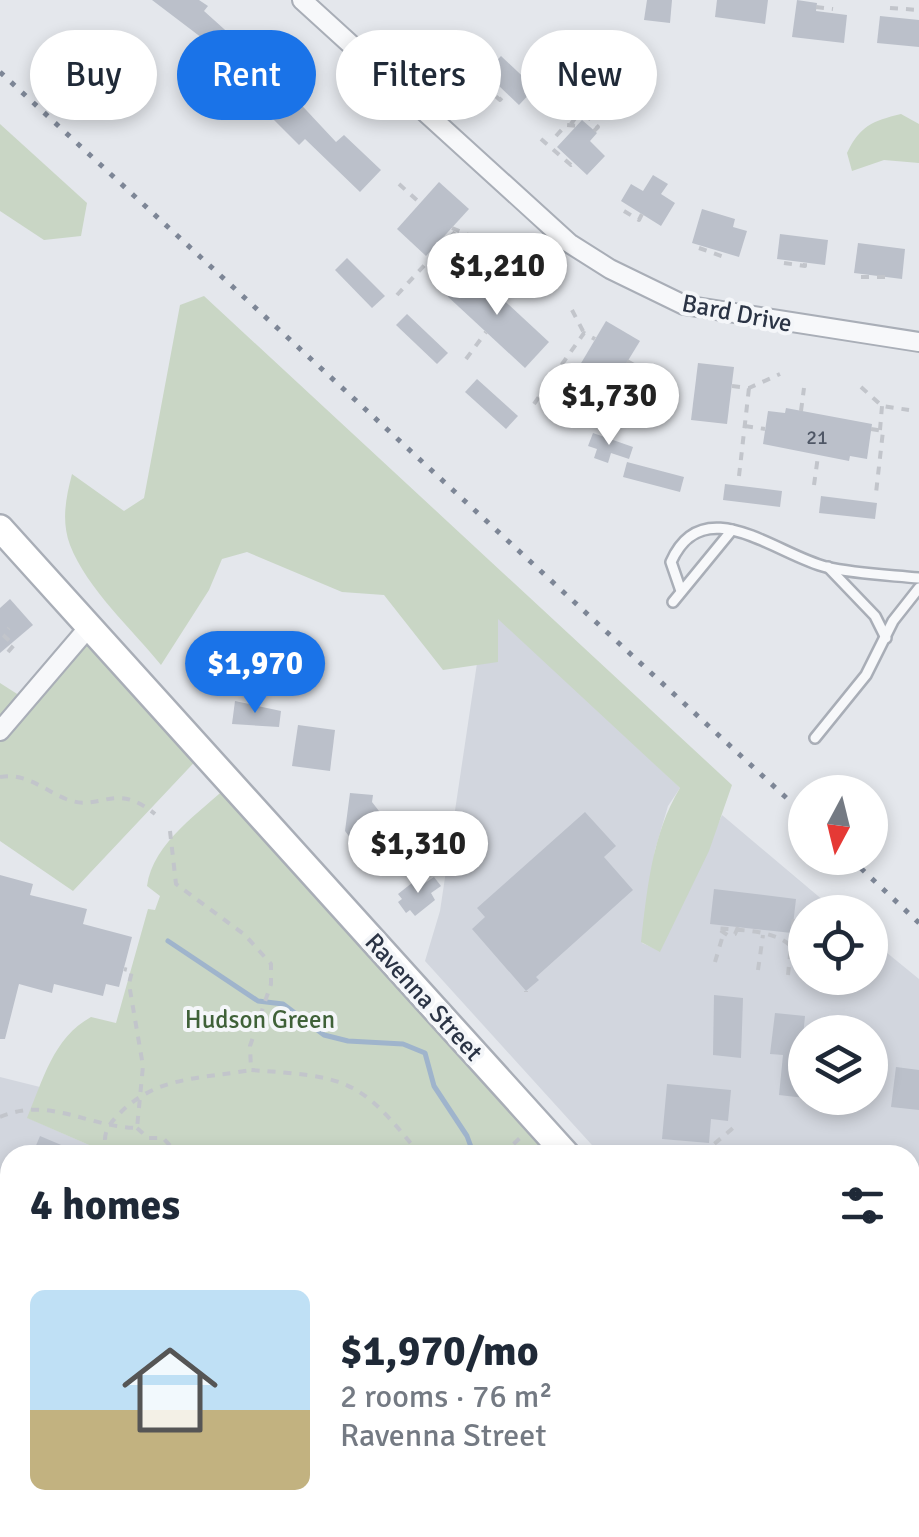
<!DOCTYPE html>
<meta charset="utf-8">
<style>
:root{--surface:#fff;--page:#f6f6f7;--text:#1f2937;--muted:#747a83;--accent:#1a73e8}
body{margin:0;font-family:Signika,sans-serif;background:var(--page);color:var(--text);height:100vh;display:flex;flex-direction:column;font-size:38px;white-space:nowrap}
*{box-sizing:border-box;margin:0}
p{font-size:32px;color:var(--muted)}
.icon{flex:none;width:55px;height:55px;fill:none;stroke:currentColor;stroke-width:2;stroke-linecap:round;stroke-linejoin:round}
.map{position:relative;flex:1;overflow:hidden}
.panel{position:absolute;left:0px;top:1145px;width:920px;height:392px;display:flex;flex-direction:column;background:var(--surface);border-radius:30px 30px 0 0;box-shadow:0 5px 15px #0003}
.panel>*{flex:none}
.hud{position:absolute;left:30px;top:30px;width:860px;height:90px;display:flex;gap:20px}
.needle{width:65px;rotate:187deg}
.buttons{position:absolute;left:788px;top:775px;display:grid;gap:20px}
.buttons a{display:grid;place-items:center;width:100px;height:100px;border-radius:50%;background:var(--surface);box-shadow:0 5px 15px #0003;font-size:50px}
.price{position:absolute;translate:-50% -85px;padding:0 22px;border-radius:35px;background:#fff;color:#222;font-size:32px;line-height:65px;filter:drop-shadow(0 2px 5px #0008)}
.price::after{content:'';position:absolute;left:50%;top:60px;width:30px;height:22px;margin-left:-15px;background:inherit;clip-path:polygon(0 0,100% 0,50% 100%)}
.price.selected{background:var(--accent);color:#fff}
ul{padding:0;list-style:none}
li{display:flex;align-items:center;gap:30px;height:250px;padding:0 30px}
li span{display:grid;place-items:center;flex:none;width:280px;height:200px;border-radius:15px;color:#555}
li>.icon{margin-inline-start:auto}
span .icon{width:120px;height:120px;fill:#fffc;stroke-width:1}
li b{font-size:42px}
h2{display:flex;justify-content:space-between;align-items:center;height:120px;padding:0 30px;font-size:42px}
.pill{padding:0 35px;border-radius:45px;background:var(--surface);box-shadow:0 5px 15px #0003;font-size:35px;line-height:90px}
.pill.selected{background:var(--accent);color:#fff}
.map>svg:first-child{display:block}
</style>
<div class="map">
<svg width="919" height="1537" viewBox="0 0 919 1537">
<rect width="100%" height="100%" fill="#e4e7ec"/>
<g fill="#d2d6de" fill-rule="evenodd">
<path d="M 486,603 L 680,788 L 668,806 L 655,850 L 642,943 L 660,951 L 722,815 L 837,912 L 805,912 L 805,978 L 870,978 L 870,939 L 919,979 L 919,1177 L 910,1176 L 910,1155 L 601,1155 L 425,961 L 440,911 ZM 805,1032 L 870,1032 L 870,1098 L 805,1098 Z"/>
<polygon points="0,1077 40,1087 28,1118 112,1155 10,1155 10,1217 0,1213"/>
<polygon points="910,1222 919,1223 919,1324 910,1323"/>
<polygon points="910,1337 919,1338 919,1467 910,1466"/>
<polygon points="356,1528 691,1528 712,1537 355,1537"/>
</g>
<g fill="#c9d6c5">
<path d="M 901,114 L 919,124 L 919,163 L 884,160 L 852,171 L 847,153 C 860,126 872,121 901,114 Z"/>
<polygon points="0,124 87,203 81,236 44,240 0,211"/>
<path d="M 204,296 L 732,785 L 709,851 L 660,952 L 641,942 C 647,890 652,834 680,788 L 498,619 L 498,662 L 443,670 L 384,595 L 342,592 L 247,552 L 222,559 L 209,590 L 161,665 C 132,629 87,589 70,545 C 61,521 66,497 72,474 L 124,511 L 144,498 L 180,305 Z"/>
<polygon points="88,628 204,752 73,891 0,841 0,683 25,699"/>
<path d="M 231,783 L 566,1155 L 112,1155 L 27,1118 C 43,1080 53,1038 91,1017 L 116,1023 L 148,909 L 155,910 L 160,896 L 147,886 C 153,842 201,812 231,783 Z"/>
<polygon points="910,1493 919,1494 919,1537 712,1537 691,1528 910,1528"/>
</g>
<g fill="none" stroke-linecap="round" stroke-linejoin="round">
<g stroke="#9fb4cc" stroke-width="5">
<polyline points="168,941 258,1001 283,1004 324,1035 348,1041 403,1044 425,1053 434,1086 467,1136 474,1155"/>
<polyline points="910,1189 919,1185"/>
</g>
</g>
<g fill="#bbc0ca">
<polygon points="152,0 199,0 208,6 204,11 264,65 336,142 344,135 381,170 360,192 305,139 299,145 257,103 261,100 201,47 206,41"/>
<polygon points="647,0 672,0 670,23 644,20"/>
<polygon points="717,0 768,0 765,24 715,17"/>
<polygon points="797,0 817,3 816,11 847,15 844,43 792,37"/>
<polygon points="880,16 919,20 919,47 877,43"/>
<polygon points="501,56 535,88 519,105 498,85 493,90 480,78"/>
<polygon points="582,120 597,133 590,141 605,156 587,175 557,147"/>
<polygon points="653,175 668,184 661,194 675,203 661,226 621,201 631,184 643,191"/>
<polygon points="439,182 469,209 426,256 397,229"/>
<polygon points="702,209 735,219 733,227 747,231 739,257 692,243"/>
<polygon points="780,234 828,240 825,265 777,259"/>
<polygon points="858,243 905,249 902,279 854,273"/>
<polygon points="347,258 385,296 372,308 335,270"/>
<polygon points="469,268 549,342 525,368 445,294"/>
<polygon points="407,314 448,353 437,364 396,325"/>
<polygon points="606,321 640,341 610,390 577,370"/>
<polygon points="698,363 734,367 727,424 691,420"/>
<polygon points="477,379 518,416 506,429 465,392"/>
<polygon points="786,408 872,424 867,459 850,456 849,461 763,444 768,411 785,413"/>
<polygon points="593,433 633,447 629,459 611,453 608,463 594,458 597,449 588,446"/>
<polygon points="627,462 684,477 680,492 623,477"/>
<polygon points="725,484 782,491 780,507 723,500"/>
<polygon points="821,496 877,503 875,519 819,513"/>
<polygon points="10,599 33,625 0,653 0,608"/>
<polygon points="234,653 253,661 247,678 227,671"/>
<polygon points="235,701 281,711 279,727 232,724"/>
<polygon points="298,725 335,730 330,771 292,766"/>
<polygon points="350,793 373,795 372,802 389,824 358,848 345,831"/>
<polygon points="585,812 616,846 604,857 633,890 536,977 539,980 526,991 472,929 485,917 477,908"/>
<polygon points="0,875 33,884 30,895 87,909 83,924 132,937 119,987 106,984 103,996 54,984 52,993 19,984 5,1039 0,1039"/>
<polygon points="434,877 441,886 431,893 435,900 415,916 410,910 406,913 398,902 402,899 398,894 417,879 422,885"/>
<polygon points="714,889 796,899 792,933 710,924"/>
<polygon points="714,995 743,998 741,1058 713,1055"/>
<polygon points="775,1013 805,1016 801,1056 805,1056 805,1098 779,1095 783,1055 770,1054"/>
<polygon points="896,1067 919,1070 919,1110 891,1107"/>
<polygon points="667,1084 731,1090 728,1121 711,1119 709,1143 662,1139"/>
<polygon points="40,1136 85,1155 32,1155"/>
</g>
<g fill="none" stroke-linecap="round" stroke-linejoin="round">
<defs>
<g id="lane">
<polyline points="828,567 875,616 886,638"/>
<path d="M 681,591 L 671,562 C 703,489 777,555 826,567 C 856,574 889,575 919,578"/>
<polyline points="673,602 732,530"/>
<polyline points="815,738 866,675 893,621 919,588"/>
</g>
<g id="street">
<polyline points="302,0 569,243 610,269 684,305 919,342"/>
<polyline points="0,731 88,628"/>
<polyline points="0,1317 10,1319"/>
<polyline points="348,1537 349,1528"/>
</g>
<g id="secondary">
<polyline points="0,528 567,1155"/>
<polyline points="910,1493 919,1494"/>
</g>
</defs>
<use href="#lane" stroke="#a9aeb7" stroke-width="14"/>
<use href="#street" stroke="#a9aeb7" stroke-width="22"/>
<use href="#secondary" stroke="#a9aeb7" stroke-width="30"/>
<g stroke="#c2c5cb" stroke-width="4" stroke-dasharray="8 8" stroke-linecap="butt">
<polyline points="816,7 833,9"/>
<polyline points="890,8 919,10"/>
<polyline points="484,86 500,100 506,93"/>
<polyline points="571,124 576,117 589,118 598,127 594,131"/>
<polyline points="556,136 566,125 577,126"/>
<polyline points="541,139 571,165 574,163"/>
<polyline points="399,184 420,203"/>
<polyline points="624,211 639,220 642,214"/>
<polyline points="452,228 492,245"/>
<polyline points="699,248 724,257 725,253"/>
<polyline points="784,263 805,266 805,262"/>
<polyline points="861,277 887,277"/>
<polyline points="496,293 512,272"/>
<polyline points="397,295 455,232"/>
<polyline points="572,310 584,333"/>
<polyline points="466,359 486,332"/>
<polyline points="627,361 653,376"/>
<polyline points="732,386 749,388 780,374"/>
<polyline points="861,387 882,406 909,410"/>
<polyline points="534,404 584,333 595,339"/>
<polyline points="801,411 804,388"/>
<polyline points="745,426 765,429"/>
<polyline points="871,429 883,431 876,493"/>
<polyline points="880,430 882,406"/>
<polyline points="739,476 749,388"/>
<polyline points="814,485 818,456"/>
<polyline points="8,652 14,645 3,635 9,628"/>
<path d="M 0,777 C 25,772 44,790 66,799 C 102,813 113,780 155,814"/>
<path d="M 170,831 L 176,884 L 245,935 L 271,964 L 271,984 L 250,1046 L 251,1070 C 346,1077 359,1077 420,1155"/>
<path d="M 738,927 L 735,934 L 729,936 L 717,928 C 742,931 773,929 792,947"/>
<polyline points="715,962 723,935"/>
<polyline points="758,970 763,935"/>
<polyline points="788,975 794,915"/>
<polyline points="526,992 526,991"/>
<path d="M 0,1117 C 50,1096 87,1127 137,1128 L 143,1066 L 129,984 L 132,971 L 124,969"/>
<polyline points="137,1128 148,1138 163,1138 179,1155"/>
<path d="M 110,1155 C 100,1138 106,1127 119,1114 C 156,1076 200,1079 251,1070"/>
<polyline points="502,1155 522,1136"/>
<polyline points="723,1155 713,1145 733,1128"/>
<polyline points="0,1296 2,1297"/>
<polyline points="770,1528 782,1537"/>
<polyline points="240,1537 241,1528"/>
<polyline points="812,1537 831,1528"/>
<polyline points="834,1537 835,1528"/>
</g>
<use href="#lane" stroke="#f7f8fa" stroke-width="9"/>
<use href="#street" stroke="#f7f8fa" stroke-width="18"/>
<use href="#secondary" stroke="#fff" stroke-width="25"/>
<g stroke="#7d8696" stroke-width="5" stroke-dasharray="5 10" stroke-linecap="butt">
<polyline points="0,72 805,815"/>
<polyline points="850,858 919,923"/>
</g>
</g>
<g text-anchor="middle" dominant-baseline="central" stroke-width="8" stroke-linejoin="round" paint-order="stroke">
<g font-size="20" fill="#4f5766">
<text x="817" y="437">21</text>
</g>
<g font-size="25" fill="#2b3445" stroke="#f4f6f9">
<text transform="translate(737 313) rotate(11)">Bard Drive</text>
<text transform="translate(424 997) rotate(48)">Ravenna Street</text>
</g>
<g font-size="25" fill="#3f6138" stroke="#f4f6f9">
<text x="260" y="1019">Hudson Green</text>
</g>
</g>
</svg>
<div class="buttons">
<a><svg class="needle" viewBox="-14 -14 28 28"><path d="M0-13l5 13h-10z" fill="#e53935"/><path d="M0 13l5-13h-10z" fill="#747a83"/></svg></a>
<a><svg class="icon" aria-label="locate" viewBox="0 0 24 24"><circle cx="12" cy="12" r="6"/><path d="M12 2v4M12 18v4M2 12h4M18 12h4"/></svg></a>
<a><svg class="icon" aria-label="layers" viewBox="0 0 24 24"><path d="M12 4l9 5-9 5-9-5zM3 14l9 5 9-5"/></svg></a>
</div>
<b class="price" style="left:497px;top:318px">$1,210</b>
<b class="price" style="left:609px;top:448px">$1,730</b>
<b class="price selected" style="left:255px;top:716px">$1,970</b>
<b class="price" style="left:418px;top:896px">$1,310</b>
<div class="hud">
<a class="pill">Buy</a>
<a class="pill selected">Rent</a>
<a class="pill">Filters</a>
<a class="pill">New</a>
</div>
<section class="panel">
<h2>4 homes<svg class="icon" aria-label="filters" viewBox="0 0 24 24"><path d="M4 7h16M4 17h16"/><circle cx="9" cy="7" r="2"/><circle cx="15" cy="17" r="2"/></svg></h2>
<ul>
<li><span style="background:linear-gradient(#bfe0f5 60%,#c2b280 0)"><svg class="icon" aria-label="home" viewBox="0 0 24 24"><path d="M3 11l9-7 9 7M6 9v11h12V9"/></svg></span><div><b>$1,970/mo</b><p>2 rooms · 76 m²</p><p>Ravenna Street</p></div></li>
</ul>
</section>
</div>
